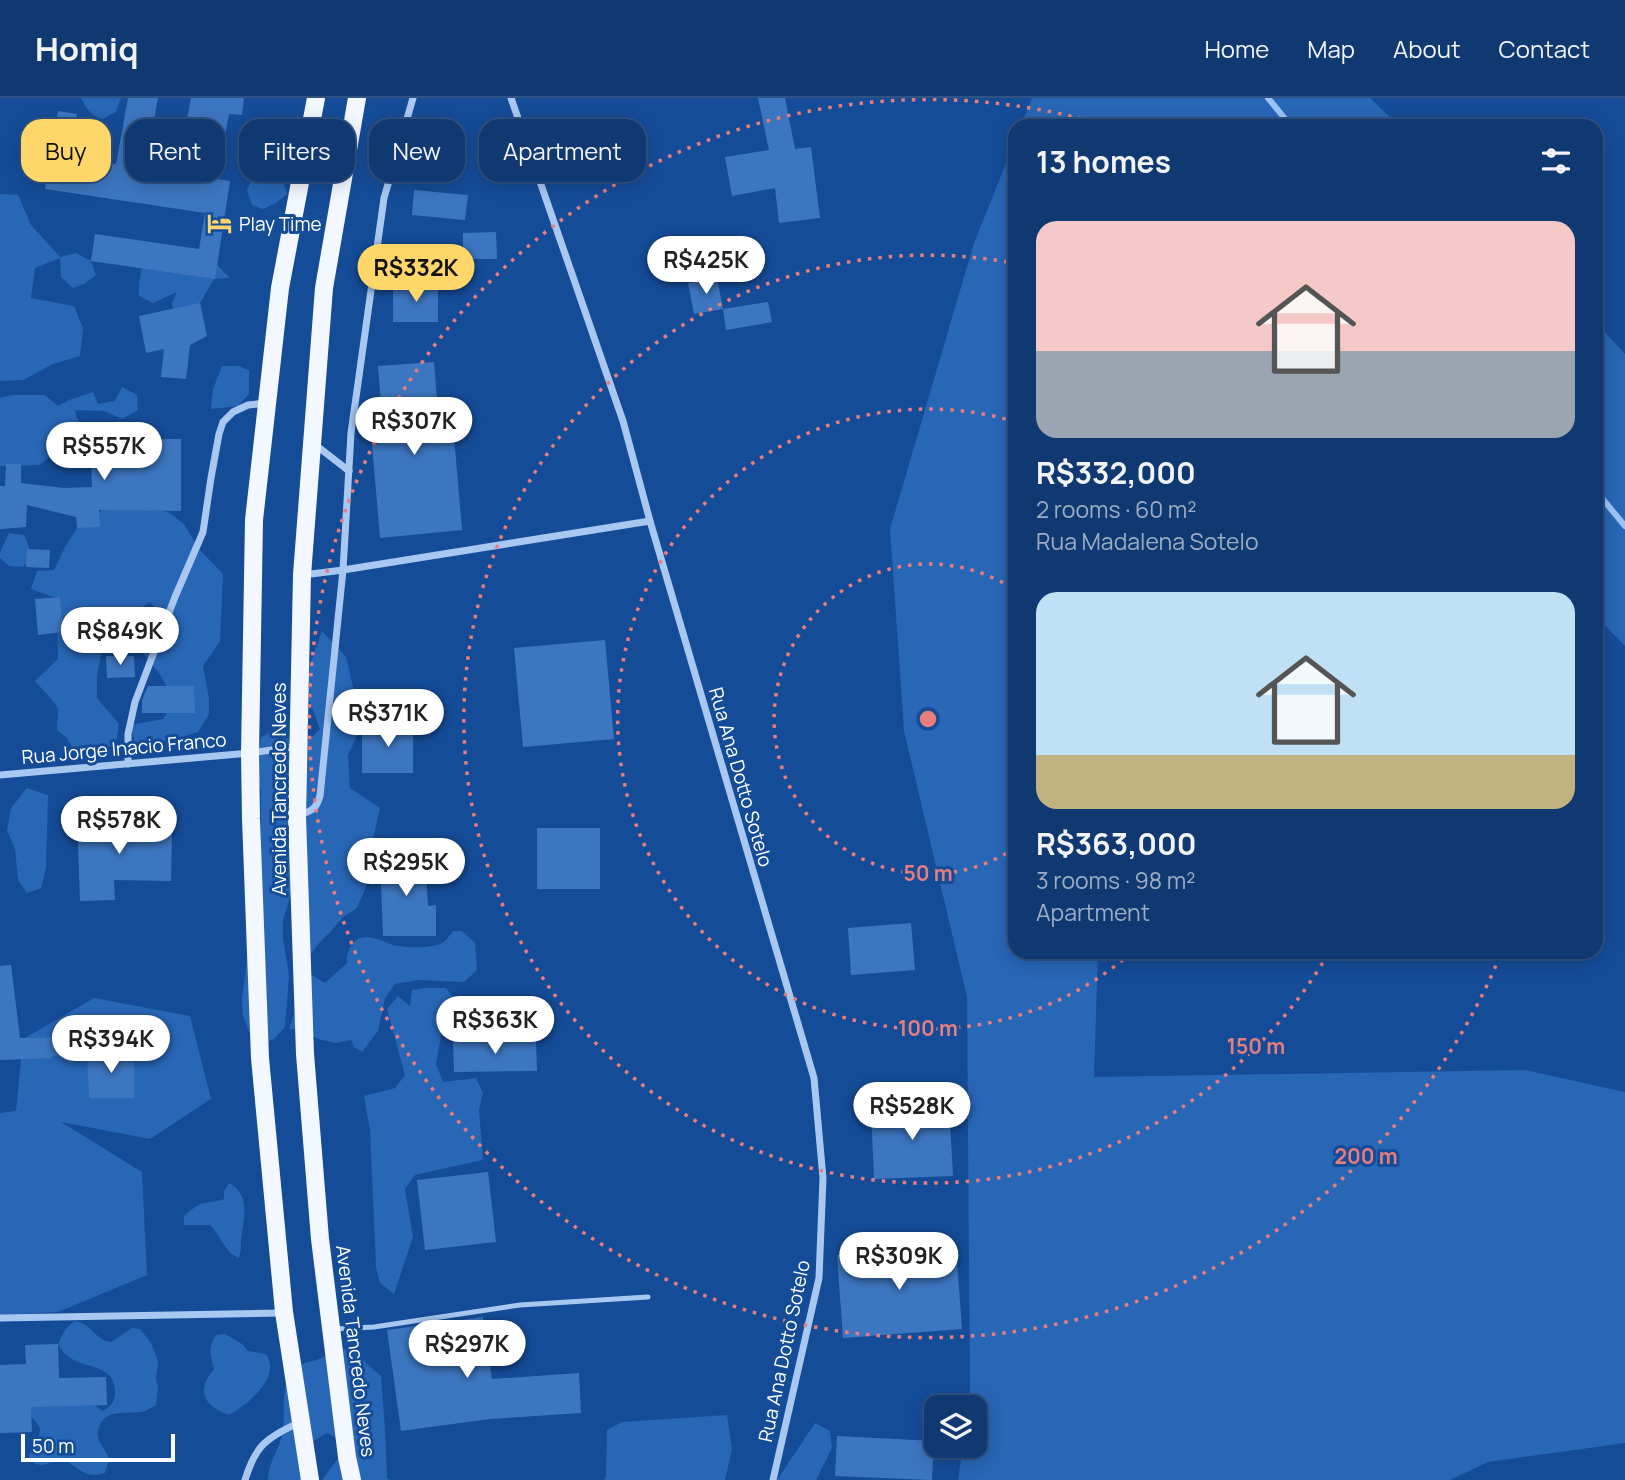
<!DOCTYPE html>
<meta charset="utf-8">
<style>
:root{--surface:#103972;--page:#1e447a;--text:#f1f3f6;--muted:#9cacc4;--line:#305384;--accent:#ffd669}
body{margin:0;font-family:Manrope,sans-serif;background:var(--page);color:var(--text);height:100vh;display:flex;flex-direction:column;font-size:26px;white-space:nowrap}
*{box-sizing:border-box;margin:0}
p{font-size:23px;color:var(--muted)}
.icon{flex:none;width:38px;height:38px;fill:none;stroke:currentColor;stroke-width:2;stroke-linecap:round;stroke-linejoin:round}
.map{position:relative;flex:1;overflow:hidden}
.drawer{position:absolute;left:1008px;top:21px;width:595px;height:840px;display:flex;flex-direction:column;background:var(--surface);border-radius:21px;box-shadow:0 4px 18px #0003,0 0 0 2px var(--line)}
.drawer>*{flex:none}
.hud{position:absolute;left:21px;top:21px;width:665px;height:63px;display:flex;gap:14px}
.fabs{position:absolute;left:924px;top:1297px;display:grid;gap:14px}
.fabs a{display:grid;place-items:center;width:63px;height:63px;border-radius:14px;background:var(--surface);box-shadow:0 4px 18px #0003,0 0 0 2px var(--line);font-size:35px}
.scale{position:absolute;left:21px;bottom:18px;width:154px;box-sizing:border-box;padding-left:7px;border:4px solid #fff;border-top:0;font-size:19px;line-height:24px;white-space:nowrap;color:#fff;-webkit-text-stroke:5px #154c98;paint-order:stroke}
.price{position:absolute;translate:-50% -60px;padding:0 16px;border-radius:24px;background:#fff;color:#222;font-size:23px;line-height:46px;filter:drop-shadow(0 2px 4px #0008)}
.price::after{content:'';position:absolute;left:50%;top:42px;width:21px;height:16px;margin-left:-10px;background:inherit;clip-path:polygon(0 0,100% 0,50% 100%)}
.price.on{background:var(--accent);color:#111}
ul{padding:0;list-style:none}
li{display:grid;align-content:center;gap:14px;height:371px;padding:0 28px}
li span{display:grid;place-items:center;height:217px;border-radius:21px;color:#555}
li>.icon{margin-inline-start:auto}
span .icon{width:126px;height:126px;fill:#fffc;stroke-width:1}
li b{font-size:30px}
h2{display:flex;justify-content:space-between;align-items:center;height:84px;padding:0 28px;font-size:30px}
.pill{padding:0 24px;border-radius:21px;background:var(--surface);box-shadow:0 4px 18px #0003,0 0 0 2px var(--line);font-size:24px;line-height:63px}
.pill.on{background:var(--accent);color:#111}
header{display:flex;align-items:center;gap:42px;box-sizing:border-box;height:98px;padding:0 35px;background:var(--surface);border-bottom:2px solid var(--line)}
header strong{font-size:33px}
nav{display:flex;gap:38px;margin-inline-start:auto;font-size:24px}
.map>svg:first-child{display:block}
</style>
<header>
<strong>Homiq</strong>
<nav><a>Home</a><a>Map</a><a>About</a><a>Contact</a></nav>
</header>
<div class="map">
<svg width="1625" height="1382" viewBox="0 0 1625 1382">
<rect width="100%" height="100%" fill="#154c98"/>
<g fill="#2866b6">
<path d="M 81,0 L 121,0 L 116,14 L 103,21 C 91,18 86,10 81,0 Z"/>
<polygon points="1032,0 1370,0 1399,28 1021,28"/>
<path d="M 160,26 L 179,28 C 186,53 183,62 158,73 L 146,65 L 150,43 Z"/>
<path d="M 263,35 L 287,38 L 293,53 C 280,71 281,75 287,96 L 276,105 L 263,111 L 252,107 L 247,92 L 252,81 C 240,58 246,51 263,35 Z"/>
<polygon points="1015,43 1015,854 1098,854 1094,979 1525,972 1625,994 1625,1345 1488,1364 1450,1382 958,1382 963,1348 975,1348 975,1309 969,1309 970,1297 967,899 904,633 890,431 974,145"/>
<polygon points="0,96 18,97 31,127 60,159 76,155 91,163 96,177 84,186 73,190 61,179 60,160 35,170 31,200 74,208 83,230 80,258 53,266 23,282 0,283"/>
<polygon points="200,163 217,167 230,180 214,181 200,205 187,218 173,211 172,205 177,194 153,205 139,198 139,185 142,170"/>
<polygon points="1596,225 1625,256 1625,548 1596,518"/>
<polygon points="222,268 238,268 249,272 249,296 238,308 211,311 213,291"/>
<polygon points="122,289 137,297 138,312 122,321 104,313 75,312 77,320 87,336 81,348 65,339 57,354 39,367 0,368 0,300 12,297 45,297 58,308 69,302 93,294 98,306 115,303"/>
<polygon points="132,409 168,414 184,426 198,450 223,476 220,543 203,568 209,600 209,616 198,634 175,641 135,648 131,627 163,621 175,603 159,575 141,553 161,537 161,517 150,504 138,513 122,542 103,545 97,578 97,600 119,626 116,647 88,654 74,653 67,640 57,632 58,611 54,604 35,583 58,561 56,500 31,491 37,473 54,472 65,449 77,430 103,412"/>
<path d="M 9,435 L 24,437 C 30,450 33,457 23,469 L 9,468 L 0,460 L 0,454 Z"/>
<path d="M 322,533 L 346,559 L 362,627 L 348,657 L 350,690 L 380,710 L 372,745 L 370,779 L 357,810 L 343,819 L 332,832 L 320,844 L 309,858 L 310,876 L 325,885 L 347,865 C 346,859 347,856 350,850 C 362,828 382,845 398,848 C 407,850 434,850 442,845 C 446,843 450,837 453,833 L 462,833 L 475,845 L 477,872 L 464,884 L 419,882 L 395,886 L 385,900 L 378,933 L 362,954 L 354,949 L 351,942 L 335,945 L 318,941 L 304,932 L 289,931 L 302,896 L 292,791 L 283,823 L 283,841 L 289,876 L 285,929 L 274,941 L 259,947 L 249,934 L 243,918 L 242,901 L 251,831 L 255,759 L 261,742 L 261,692 L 256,674 L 257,657 L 261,640 L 280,626 L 296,655 L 320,631 L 308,599 L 310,566 Z"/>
<polygon points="27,690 48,697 46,770 41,790 27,795 18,782 15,751 7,732 11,710"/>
<polygon points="428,890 446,890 457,904 454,921 442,933 436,966 443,984 476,980 483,995 479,1012 483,1062 415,1077 405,1091 413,1139 394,1196 380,1185 376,1169 370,1032 364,998 395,990 405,977 387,911 398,898 410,908 412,892"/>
<polygon points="94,900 190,918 211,1001 150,1041 61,1024 142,1074 147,1177 58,1214 0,1217 0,1015 16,1013 23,941"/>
<path d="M 229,1085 C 252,1097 243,1122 241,1143 C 241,1149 241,1154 239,1160 C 224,1154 222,1139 210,1127 L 184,1127 L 184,1118 C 190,1113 197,1106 205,1105 C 212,1103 217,1104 224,1101 L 224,1093 Z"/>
<path d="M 75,1223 C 93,1226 94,1242 111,1244 L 132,1230 L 140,1231 L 151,1245 L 158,1263 L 156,1281 L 158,1290 L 156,1307 C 151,1310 147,1313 141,1314 C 124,1316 103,1310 98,1333 C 96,1344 105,1349 108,1359 C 109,1364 106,1371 105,1375 C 83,1382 79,1368 62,1361 L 43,1367 L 35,1366 L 29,1359 C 31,1351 41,1337 40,1331 C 38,1325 37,1326 33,1321 C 28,1313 31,1306 33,1297 L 95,1307 L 102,1313 C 110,1309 114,1305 115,1296 C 117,1259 73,1277 58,1246 C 63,1236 64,1230 75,1223 Z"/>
<path d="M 225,1236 L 242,1246 L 248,1253 L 266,1256 C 282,1278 248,1307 229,1317 C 203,1308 196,1292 214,1271 C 210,1258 208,1248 216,1237 Z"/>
<path d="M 338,1251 L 356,1252 L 367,1266 L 381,1278 L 385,1330 L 387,1380 L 390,1382 L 322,1382 L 339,1359 L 343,1343 L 327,1335 L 312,1344 L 304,1382 L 268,1382 C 268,1366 277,1355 281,1341 C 289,1314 274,1281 303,1266 C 308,1263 314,1263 319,1261 C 326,1259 332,1254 338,1251 Z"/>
<polygon points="727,1317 732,1351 725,1382 604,1382 606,1379 607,1332 622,1324"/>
<polygon points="815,1325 830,1333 832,1350 816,1382 777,1382"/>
</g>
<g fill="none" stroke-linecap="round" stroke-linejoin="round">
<g stroke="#9ac3f5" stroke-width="6">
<polyline points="1268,0 1291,28"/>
<polyline points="1596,393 1625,428"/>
</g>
</g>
<g fill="#3d76c0">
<polygon points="128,0 158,0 145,71 177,75 191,0 244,0 242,17 229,16 217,81 230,83 215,181 91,163 95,136 199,151 205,115 45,91 58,13 77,16 70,59 116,66"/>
<polygon points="758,0 785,0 795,51 811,49 820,120 779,125 775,90 732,98 725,59 769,52"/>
<polygon points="414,92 468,97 465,122 412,117"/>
<polygon points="496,134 497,161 463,161 463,135"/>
<polygon points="717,180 723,211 694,216 688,185"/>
<rect x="393" y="188" width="45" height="36"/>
<polygon points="768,204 772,224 726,232 723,211"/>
<polygon points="200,205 207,238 190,247 186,281 161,279 164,251 146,255 139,218"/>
<polygon points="434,264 440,340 454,338 462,432 380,440 372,346 384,345 378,268"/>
<polygon points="127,331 127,341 181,341 181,413 99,412 100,429 77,430 76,419 27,407 26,429 0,431 0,388 5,388 6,366 21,366 21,385 64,390 92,389 90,332"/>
<polygon points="27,451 50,452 49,470 26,469"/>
<polygon points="60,499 63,534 38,537 35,501"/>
<polygon points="605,542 614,641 523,649 514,550"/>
<polygon points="106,558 134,558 135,579 107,580"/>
<polygon points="148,588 194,588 195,615 142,615 142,602"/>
<rect x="362" y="627" width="51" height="48"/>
<polygon points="77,715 112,715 113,731 172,732 171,783 114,782 115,802 80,803"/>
<rect x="537" y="730" width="63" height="61"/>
<polygon points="425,758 428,808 436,807 436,838 383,838 380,761"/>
<polygon points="911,825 915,872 851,877 848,830"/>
<polygon points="11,867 20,940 41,940 78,936 81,955 52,958 52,960 0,962 0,868"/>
<polygon points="536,941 537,973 454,974 453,943"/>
<polygon points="134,954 134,1000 89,1000 87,955"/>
<polygon points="949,1006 953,1078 874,1081 871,1009"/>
<polygon points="488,1074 496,1144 425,1152 417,1082"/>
<polygon points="956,1149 962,1231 843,1240 837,1157"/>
<polygon points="483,1219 492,1281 579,1275 581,1315 490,1321 401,1333 387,1232"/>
<polygon points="58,1246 59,1280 106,1279 107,1307 31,1309 32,1334 0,1335 0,1267 26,1266 25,1247"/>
<polygon points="837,1338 934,1343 932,1382 835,1378"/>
</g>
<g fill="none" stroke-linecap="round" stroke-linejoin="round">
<polyline stroke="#a8c8f2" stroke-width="5" points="334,1231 374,1229 520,1207 648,1199"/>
<g stroke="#a8c8f2" stroke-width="7">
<polyline points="511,0 623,323 650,423 814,980 823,1080 819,1180 773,1382"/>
<polyline points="313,345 349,373"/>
<polyline points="303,477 343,472 650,423"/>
<polyline points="128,666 128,636 135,604 175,499 203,434 211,380 219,336 223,324 233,314 248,307 267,305"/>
<polyline points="0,677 250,655 299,648"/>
<path d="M 297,718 C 311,713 316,712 320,698 L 343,472 L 351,335 L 384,100 L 413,0"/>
<polyline points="0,1220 283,1215"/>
<path d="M 245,1382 C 256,1345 268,1340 300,1324"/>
</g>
<g stroke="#f3f7ff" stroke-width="18">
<polyline points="310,1382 284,1214 260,960 251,721 250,655 254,422 280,190 316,0"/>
<polyline points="352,1382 347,1359 320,1141 305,956 297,719 302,477 324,190 357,0"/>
</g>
</g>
<g fill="none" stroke="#e67e7e" stroke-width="3.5" stroke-dasharray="3.5 7">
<path d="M1015 750A155 155 0 1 1 1015 492"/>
<path d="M1131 855A310 310 0 1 1 1013 323"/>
<path d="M1328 856A464 464 0 1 1 1013 165"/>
<path d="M1500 858A619 619 0 1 1 1104 27"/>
</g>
<defs>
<symbol id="hotel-bare" viewBox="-9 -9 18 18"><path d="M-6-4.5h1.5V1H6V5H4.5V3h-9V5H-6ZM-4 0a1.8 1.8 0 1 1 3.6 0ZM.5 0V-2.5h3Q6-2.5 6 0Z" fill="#ffd669" stroke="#154c98" stroke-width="2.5" paint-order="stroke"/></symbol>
</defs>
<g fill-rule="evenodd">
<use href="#hotel-bare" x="202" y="108" width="35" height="35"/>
</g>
<g text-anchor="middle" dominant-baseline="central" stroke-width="6" stroke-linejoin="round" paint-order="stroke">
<g font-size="19" fill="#fff" stroke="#154c98" text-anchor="start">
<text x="239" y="126">Play Time</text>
</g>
<g font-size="19" fill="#fff" stroke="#154c98">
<text transform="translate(124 650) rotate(-5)">Rua Jorge Inacio Franco</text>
<text transform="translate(741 679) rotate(74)">Rua Ana Dotto Sotelo</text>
<text transform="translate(279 691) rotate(-90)">Avenida Tancredo Neves</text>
<text transform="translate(356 1253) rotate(83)">Avenida Tancredo Neves</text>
<text transform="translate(784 1253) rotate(-78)">Rua Ana Dotto Sotelo</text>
</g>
</g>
<circle cx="928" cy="621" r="10" fill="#e67e7e" stroke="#154c98" stroke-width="3.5"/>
<g font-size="21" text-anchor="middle" font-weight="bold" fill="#e67e7e" stroke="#154c98" stroke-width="6" stroke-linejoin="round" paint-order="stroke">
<text x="928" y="783">50 m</text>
<text x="928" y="938">100 m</text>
<text x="1256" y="956">150 m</text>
<text x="1366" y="1066">200 m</text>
</g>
</svg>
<div class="fabs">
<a><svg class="icon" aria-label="layers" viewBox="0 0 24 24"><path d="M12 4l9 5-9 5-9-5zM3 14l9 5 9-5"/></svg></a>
</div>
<div class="scale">50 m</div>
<b class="price" style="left:706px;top:198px">R$425K</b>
<b class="price on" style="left:416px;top:206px">R$332K</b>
<b class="price" style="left:414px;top:359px">R$307K</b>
<b class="price" style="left:104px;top:384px">R$557K</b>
<b class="price" style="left:120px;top:569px">R$849K</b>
<b class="price" style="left:388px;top:651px">R$371K</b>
<b class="price" style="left:119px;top:758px">R$578K</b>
<b class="price" style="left:406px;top:800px">R$295K</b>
<b class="price" style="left:495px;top:958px">R$363K</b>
<b class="price" style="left:111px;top:977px">R$394K</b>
<b class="price" style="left:912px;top:1044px">R$528K</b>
<b class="price" style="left:899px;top:1194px">R$309K</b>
<b class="price" style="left:467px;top:1282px">R$297K</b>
<div class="hud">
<a class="pill on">Buy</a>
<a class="pill">Rent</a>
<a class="pill">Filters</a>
<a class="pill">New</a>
<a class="pill">Apartment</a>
</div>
<section class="drawer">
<h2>13 homes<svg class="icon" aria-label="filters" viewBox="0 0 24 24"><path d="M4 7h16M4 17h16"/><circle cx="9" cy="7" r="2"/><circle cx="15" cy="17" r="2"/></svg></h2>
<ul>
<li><span style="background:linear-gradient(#f6c9c9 60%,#9aa5b1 0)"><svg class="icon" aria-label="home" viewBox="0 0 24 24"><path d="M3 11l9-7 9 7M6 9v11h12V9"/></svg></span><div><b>R$332,000</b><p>2 rooms · 60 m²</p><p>Rua Madalena Sotelo</p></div></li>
<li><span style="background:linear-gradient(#bfe0f5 75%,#c2b280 0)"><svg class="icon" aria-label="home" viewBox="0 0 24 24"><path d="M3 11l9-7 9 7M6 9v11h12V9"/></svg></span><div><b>R$363,000</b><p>3 rooms · 98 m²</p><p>Apartment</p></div></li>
</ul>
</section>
</div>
